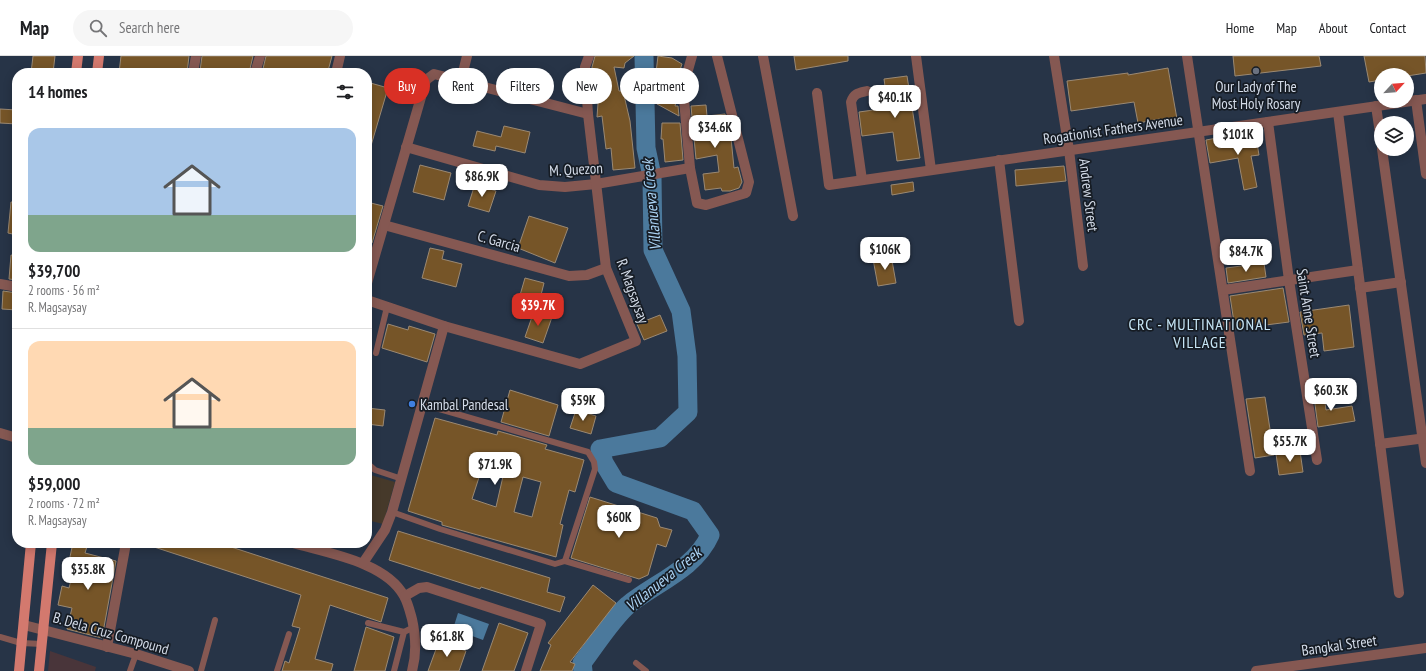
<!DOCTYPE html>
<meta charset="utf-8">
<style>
:root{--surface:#fff;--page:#f6f6f6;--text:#202124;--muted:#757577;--line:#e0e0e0;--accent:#d93025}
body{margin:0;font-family:"PT Sans Narrow",sans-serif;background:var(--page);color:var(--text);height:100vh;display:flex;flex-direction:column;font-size:15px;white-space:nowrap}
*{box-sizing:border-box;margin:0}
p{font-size:13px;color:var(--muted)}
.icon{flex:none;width:22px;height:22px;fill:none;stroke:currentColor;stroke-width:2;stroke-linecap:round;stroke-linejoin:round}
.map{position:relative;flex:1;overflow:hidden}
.sheet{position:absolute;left:12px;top:12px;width:360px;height:480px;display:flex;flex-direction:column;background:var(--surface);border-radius:16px;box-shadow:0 2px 10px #0003}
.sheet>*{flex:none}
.guide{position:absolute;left:384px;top:12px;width:380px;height:36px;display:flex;gap:8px}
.needle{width:26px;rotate:64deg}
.buttons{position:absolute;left:1374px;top:12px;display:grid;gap:8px}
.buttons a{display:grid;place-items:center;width:40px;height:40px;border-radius:50%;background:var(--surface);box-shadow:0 2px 10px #0003;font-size:20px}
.price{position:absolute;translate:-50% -34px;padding:0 9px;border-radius:8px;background:#fff;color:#222;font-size:13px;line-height:26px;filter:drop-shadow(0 1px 2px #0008)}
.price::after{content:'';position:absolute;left:50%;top:24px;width:12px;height:9px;margin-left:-6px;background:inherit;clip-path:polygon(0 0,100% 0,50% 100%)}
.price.selected{background:var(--accent);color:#fff}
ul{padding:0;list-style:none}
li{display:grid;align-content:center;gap:8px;height:212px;padding:0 16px}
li+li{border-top:1px solid var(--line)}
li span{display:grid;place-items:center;height:124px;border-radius:12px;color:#555}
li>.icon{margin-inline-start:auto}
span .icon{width:72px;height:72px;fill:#fffc;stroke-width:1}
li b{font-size:17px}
h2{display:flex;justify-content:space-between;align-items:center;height:48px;padding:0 16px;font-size:17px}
.tag{padding:0 14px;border-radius:18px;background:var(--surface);box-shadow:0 2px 10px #0003;font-size:14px;line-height:36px}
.tag.selected{background:var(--accent);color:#fff}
header{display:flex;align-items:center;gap:24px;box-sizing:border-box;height:56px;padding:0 20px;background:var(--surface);border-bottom:1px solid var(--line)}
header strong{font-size:19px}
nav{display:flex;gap:22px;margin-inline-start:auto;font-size:14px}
.search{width:280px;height:36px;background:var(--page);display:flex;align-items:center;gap:10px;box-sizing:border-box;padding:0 14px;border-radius:22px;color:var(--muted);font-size:15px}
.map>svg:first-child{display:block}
</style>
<header>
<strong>Map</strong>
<div class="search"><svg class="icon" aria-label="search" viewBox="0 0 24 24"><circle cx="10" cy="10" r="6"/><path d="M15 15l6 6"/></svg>Search here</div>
<nav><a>Home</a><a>Map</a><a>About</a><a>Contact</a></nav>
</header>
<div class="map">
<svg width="1426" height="615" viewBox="0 0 1426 615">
<rect width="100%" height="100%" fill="#273447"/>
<polygon fill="#49353a" points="50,595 96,611 95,615 48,615"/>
<polygon fill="#46392a" points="367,418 395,426 383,468 367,464"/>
<polygon fill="#4b799c" points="458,557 489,568 483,584 453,573"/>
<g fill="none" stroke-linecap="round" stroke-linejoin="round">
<path stroke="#4b799c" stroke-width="19" d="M 583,615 L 582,607 C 595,590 612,563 628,549 C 655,527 695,513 710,479 L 693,455 L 616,427 L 604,407 L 600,393 L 660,382 L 688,356 L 687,300 L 681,255 L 653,194 L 652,120 L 646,92 L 644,0"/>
</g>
<g fill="#765528" stroke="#9b8973" fill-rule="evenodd">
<polygon points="33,0 55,0 53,17 31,17"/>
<polygon points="121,0 189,0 187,17 119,17"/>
<polygon points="202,0 253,0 249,17 207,17 200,15"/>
<polygon points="266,0 332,0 328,15 321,13 319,17 262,17"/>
<polygon points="595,0 634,0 625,7 624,12 614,11 619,35 623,35 630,65 635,112 613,114 611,92 606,93 602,60 597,61 599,34 595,34 592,11"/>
<polygon points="658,0 672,2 682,8 678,20 665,16 677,42 675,50 678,50 679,60 657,48 654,33"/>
<polygon points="794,0 848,0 848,5 796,14"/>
<polygon points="1233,0 1319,0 1321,10 1235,20"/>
<polygon points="1364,0 1425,0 1426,17 1407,20 1381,19 1381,24 1369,26"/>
<polygon points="1168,12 1177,63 1160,66 1160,63 1138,67 1134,46 1071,55 1067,25 1128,17 1128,19"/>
<polygon points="907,20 920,102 897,105 893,76 862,80 859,56 888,52 884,23"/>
<polygon points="367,26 388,32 370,93 367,93"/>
<polygon points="706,49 707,60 725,58 731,82 734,112 738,111 742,126 739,132 730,135 722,135 721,132 705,134 703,118 719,116 717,99 696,103 691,50"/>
<polygon points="0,53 17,54 17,68 0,67"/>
<polygon points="662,67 680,67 683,104 665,106 663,83 661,83"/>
<polygon points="504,70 530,76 525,97 496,90 495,95 473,90 477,75 501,81"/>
<polygon points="1255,75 1259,99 1251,100 1257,131 1244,134 1238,102 1210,107 1206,84 1217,82 1219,92 1238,89 1236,78"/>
<polygon points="420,109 451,117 444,144 413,136"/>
<polygon points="1064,110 1066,125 1016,130 1015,114"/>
<polygon points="913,126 914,135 892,139 891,129"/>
<polygon points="475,128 496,135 489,156 468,150"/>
<polygon points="11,146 17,146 17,179 8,177"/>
<polygon points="367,146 383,150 372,187 367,185"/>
<polygon points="529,160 568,172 555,207 518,192"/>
<polygon points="430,192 444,195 442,203 462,208 456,231 422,222"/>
<polygon points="11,199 17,200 17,224 9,223"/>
<polygon points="891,199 896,227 878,230 873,203"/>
<polygon points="1264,207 1266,221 1228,227 1226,212"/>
<polygon points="525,222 544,227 538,251 518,246"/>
<polygon points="1283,232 1289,266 1235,273 1230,240"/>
<polygon points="3,235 17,237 17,254 2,253"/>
<polygon points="1349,249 1354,291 1324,295 1322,277 1304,279 1300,256"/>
<polygon points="534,255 552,261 543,287 525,281"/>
<polygon points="660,259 667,275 644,284 637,268"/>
<polygon points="388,268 408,274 409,270 435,278 427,306 382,292"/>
<polygon points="1323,332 1326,354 1352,350 1355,365 1318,371 1313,333"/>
<polygon points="510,334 558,349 549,380 501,366"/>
<polygon points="1265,341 1274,399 1255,402 1246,343"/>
<polygon points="367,352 385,354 383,370 367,368"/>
<polygon points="576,354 596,360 591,378 570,372"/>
<path d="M 435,362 L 497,379 L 498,375 L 547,389 L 545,393 L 584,404 L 575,436 L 569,434 L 560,468 L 563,469 L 556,501 L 442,469 L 442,466 L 408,455 ZM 483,409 L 504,416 L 496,451 L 472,443 ZM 523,421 L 541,426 L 532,461 L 514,456 Z"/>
<polygon points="1300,395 1303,416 1279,419 1276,398"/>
<polygon points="590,441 657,462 660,471 672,474 666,491 657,488 648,519 639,523 571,502"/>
<polygon points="398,475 550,522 547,536 565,541 560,556 481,531 480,533 389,504"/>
<polygon points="73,487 88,487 85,497 116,505 102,582 67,573 72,552 58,549 62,530 69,532 74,512 68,510"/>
<polygon points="148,487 226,487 225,489 388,542 381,566 330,549 315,603 333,608 331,615 282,615 285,605 289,607 300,572 292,570 301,539 148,489"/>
<polygon points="593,529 616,547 570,606 575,608 572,615 540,615 551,589 548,587"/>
<polygon points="499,567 528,577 514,615 482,615"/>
<polygon points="366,571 394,581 385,615 354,615"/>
<polygon points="439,585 466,595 459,615 428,615"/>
</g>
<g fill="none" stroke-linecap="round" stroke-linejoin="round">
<g stroke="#855852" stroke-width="6">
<polyline points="376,297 387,251"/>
<polyline points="422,348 588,396 594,406 595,413 565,505"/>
<polyline points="367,407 375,414 402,423"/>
<polyline points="392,456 440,473 555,508 565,505 629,524"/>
<polyline points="368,567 404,576"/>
<polyline points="0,581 21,587 42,588"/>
<polyline points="636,607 646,615"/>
<polyline points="130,615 136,598"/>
<polyline points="201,615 215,564"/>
<polyline points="277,615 289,578"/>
<polyline points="394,615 404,576 414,571"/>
</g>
<g stroke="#855852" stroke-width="10">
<polyline points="692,0 683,32 690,112 697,147 706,149 746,137 749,126 717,0"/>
<polyline points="763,0 793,160"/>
<polyline points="916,0 931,114"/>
<polyline points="1054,0 1069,94 1083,210"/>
<polyline points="1187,0 1250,415"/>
<polyline points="193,17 196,0"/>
<polyline points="255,17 260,0"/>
<polyline points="336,17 340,0"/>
<polyline points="461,24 467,0"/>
<polyline points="817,37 829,129 1426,43"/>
<polyline points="1416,44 1426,118"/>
<polyline points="1376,50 1381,84"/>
<polyline points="1338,56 1399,537"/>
<polyline points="1268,66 1289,224 1317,404"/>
<polyline points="406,91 539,129 565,131 596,128 690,112"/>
<polyline points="1382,93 1426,407"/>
<polyline points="999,104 1019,265"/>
<path d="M 862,124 L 851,46 C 854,37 859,37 867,35"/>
<polyline points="384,169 569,220 587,219 606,212"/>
<polyline points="367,227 426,24 434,18 588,58"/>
<polyline points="0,228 17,231"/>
<polyline points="1360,232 1401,226"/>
<polyline points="1223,234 1358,214"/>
<polyline points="367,244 444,270 580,308 636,285 606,212 588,58 585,11 589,0"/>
<polyline points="0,377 17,382"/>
<polyline points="1380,388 1426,382"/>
<path d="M 293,487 C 327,497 386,506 404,540 C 408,547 410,556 412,563 C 416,581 417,597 412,615"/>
<polyline points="363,507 385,474 392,456 444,270"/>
<polyline points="405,540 419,532 427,531 541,568 526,615"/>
<polyline points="24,569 136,598 189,615"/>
<polyline points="107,591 126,487"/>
<polyline points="1256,615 1426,592"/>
</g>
<g stroke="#d3796e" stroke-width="10">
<polyline points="76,17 78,0"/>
<polyline points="97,17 99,0"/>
<polyline points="19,615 31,487"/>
<polyline points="39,615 52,487"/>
</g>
</g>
<circle fill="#6b7280" stroke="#161c24" stroke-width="1.5" cx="1256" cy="15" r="4"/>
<circle fill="#3f7fe0" stroke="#161c24" stroke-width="1.5" cx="412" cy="348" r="4"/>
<g text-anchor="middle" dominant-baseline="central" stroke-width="3.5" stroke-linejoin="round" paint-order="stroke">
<g font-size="15" fill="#d3dbe8" stroke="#161c24">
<text x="1256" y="30">Our Lady of The<tspan x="1256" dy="17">Most Holy Rosary</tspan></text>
<text x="420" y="348" text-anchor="start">Kambal Pandesal</text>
</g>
<g font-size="15" fill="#d3dbe8" stroke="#161c24">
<text transform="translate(1113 73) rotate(-8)">Rogationist Fathers Avenue</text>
<text transform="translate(576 113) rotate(-3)">M. Quezon</text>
<text transform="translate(1089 139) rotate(83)">Andrew Street</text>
<text transform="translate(499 185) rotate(16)">C. Garcia</text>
<text transform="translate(633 235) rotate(70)">R. Magsaysay</text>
<text transform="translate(1309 257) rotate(81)">Saint Anne Street</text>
<text transform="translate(111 577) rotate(16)">B. Dela Cruz Compound</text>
<text transform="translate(1339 589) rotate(-8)">Bangkal Street</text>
</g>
<g font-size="16" font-style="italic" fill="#abd3f4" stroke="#161c24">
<text transform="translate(651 149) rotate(-95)">Villanueva Creek</text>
<text transform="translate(663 523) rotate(-39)">Villanueva Creek</text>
</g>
<g font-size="16" letter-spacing="1" fill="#c7e6f6" stroke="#161c24">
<text x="1200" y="268">CRC - MULTINATIONAL<tspan x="1200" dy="18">VILLAGE</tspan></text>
</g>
</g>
</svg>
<div class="buttons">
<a><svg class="needle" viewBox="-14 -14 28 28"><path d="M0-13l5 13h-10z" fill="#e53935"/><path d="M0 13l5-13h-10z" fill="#757577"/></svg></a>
<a><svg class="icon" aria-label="layers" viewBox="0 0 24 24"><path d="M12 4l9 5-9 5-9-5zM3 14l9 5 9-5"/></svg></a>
</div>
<b class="price" style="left:895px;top:63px">$40.1K</b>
<b class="price" style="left:715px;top:93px">$34.6K</b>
<b class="price" style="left:1238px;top:100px">$101K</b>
<b class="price" style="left:482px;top:142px">$86.9K</b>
<b class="price" style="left:885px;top:215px">$106K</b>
<b class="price" style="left:1246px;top:217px">$84.7K</b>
<b class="price selected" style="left:538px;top:271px">$39.7K</b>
<b class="price" style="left:1331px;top:356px">$60.3K</b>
<b class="price" style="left:583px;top:366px">$59K</b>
<b class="price" style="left:1290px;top:407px">$55.7K</b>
<b class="price" style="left:495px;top:430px">$71.9K</b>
<b class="price" style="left:619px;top:483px">$60K</b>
<b class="price" style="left:88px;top:535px">$35.8K</b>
<b class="price" style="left:447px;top:602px">$61.8K</b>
<div class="guide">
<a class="tag selected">Buy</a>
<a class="tag">Rent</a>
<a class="tag">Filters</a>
<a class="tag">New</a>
<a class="tag">Apartment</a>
</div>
<section class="sheet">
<h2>14 homes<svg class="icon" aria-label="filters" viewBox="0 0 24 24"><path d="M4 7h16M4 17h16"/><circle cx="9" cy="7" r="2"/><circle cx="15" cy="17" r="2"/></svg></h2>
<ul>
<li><span style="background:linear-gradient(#a9c7e8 70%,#7fa58c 0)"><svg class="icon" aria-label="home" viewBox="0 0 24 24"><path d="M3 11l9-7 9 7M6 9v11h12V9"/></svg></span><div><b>$39,700</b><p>2 rooms · 56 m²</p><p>R. Magsaysay</p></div></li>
<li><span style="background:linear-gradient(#ffd9b3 70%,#7fa58c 0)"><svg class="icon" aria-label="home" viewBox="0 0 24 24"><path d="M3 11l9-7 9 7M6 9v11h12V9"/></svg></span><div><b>$59,000</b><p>2 rooms · 72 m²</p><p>R. Magsaysay</p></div></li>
</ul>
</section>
</div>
